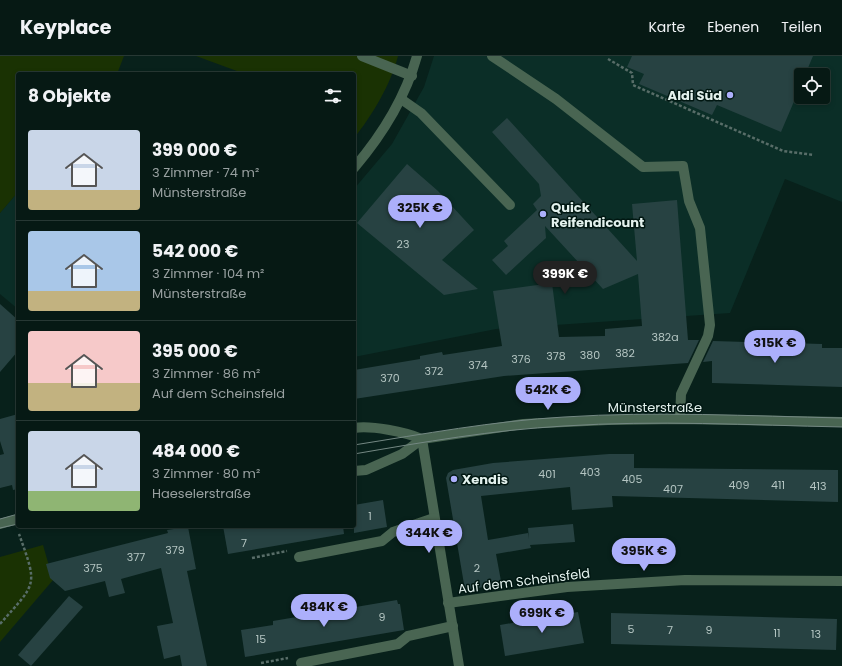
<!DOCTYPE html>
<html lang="de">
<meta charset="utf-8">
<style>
:root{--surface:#061914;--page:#142622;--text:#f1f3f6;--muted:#98a0a0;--line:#273834;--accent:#acaffb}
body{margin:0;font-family:Poppins,sans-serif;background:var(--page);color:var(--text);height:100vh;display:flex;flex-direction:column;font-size:15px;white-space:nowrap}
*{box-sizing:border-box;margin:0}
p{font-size:13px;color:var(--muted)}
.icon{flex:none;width:22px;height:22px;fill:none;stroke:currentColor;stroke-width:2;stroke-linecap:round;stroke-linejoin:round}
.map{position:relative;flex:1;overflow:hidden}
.panel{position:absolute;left:16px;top:16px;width:340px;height:456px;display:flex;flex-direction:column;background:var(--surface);border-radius:4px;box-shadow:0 2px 6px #0003,0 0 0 1px var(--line)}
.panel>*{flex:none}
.fabs{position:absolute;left:794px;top:12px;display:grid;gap:8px}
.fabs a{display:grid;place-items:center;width:36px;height:36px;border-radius:4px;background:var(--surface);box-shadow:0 2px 6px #0003,0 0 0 1px var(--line);font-size:20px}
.price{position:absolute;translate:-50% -34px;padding:0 9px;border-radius:14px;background:var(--accent);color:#111;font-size:13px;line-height:26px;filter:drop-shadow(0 1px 2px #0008)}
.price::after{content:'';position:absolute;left:50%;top:24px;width:12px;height:9px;margin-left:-6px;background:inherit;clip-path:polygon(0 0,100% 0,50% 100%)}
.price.active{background:#222;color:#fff}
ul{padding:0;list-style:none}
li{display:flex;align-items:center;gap:12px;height:100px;padding:0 12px}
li+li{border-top:1px solid var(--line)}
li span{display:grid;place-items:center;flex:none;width:112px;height:80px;border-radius:4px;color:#555}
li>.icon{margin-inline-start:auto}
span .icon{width:48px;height:48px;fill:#fffc;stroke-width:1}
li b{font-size:17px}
h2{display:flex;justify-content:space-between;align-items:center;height:48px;padding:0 12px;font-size:17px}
header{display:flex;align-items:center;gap:24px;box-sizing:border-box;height:56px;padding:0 20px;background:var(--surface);border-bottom:1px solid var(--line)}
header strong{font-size:19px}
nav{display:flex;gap:22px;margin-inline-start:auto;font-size:14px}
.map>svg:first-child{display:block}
</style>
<header>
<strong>Keyplace</strong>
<nav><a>Karte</a><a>Ebenen</a><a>Teilen</a></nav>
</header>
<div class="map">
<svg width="842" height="610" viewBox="0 0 842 610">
<rect width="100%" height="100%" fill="#08211b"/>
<g fill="#0b2e27" fill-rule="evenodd">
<path d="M 434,0 L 842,0 L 842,146 L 785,123 L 730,257 L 496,273 L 354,301 L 354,133 L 392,88 L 424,31 ZM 801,19 L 823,19 L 823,41 L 801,41 Z"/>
<polygon points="18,136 18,253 0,238 0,157"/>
</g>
<g fill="#1a3203">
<polygon points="0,0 124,0 117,18 18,18 18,136 0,157"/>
<path d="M 196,0 L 398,0 C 391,28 372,60 354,82 L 354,18 L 245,18 Z"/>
<polygon points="43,489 53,524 0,586 0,501"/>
</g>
<g fill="#274242">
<polygon points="632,0 813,0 805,19 801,19 801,29 781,76 717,49 712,59 639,28 644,18 627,11"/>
<polygon points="507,62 637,205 632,148 677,144 688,284 699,284 688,307 504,320 354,343 354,314 420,303 420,300 442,296 443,299 502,290 493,235 552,227 559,281 605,280 605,273 642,270 638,218 603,233 545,170 546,182 506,219 492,204 508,190 504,185 537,154 533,148 541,140 539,128 492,76"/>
<polygon points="407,108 438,135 474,174 442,204 478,233 444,239 357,167"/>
<polygon points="0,248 18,264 18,295 0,316"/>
<polygon points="713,285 822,288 822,292 842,292 842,331 712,327 712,305 703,306"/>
<polygon points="18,358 18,433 13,434 12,429 0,432 0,399 4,398 0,385 0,363"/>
<polygon points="609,398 634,398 634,412 838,414 838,446 612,440 613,451 572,454 570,431 481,440 488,484 528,477 529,483 528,472 573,468 575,486 530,489 531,492 496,498 501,525 496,526 496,529 465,534 446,422 448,417 453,414 493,407"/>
<polygon points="383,444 387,471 354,477 354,449"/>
<polygon points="223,470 343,470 344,478 228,498"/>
<polygon points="188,471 196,513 187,515 207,610 182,610 180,599 164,603 157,570 173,567 161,512 121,523 125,537 109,541 105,525 65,535 50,522 46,508 168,477 167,474"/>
<polygon points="69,540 83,551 31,610 18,599"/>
<polygon points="397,544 398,548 400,548 404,574 245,601 241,574 273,569 273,565"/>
<polygon points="578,556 584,587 505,600 500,569"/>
<polygon points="611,557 837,563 836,594 611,588"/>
</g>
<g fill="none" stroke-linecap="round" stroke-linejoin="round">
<g stroke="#586d68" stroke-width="2.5" stroke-dasharray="3 2" stroke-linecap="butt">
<polyline points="608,3 632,17 633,29 783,95 814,99"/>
<polyline points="252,502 287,495"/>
<path d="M 0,568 C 37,526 38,531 19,478"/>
<polyline points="261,607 288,602"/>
</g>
<g stroke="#496552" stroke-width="10">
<polyline points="362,0 412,20"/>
<polyline points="492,0 556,43 643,111 683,110 689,145 700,172 710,269 708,280 681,338 680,363"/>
<polyline points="401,43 421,57 510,149"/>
<path d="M 354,112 C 383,78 405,43 417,0"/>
<path d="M 354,372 C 371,369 405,376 422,383"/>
<polyline points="422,383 459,610"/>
<polyline points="354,415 366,414 402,398 422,383 523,368 608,364 680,363 842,366"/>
<polyline points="0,468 18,463"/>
<polyline points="299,501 382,485 393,476 434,462"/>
<polyline points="448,547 567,531 685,524 842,525"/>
<polyline points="301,607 398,588 408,580 453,570"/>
</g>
<g stroke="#748883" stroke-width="1">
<path d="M 354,389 C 424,378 493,365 564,361 C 656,355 749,360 842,362"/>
<path d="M 354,398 C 424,386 493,374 564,370 C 656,364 749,369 842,371"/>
<polyline points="0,463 18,458"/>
<polyline points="0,472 18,468"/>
</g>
</g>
<g fill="#acaffb" stroke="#011712" stroke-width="1.5">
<circle cx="730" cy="39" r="4"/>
<circle cx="543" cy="158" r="4"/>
<circle cx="454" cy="423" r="4"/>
</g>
<g text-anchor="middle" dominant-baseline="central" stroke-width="3" stroke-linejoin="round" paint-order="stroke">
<g font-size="11" fill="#b4c5c2">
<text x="403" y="188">23</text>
<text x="665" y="281">382a</text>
<text x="625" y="297">382</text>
<text x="590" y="299">380</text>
<text x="556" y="300">378</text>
<text x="521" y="303">376</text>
<text x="478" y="309">374</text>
<text x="434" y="315">372</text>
<text x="390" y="322">370</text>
<text x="590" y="416">403</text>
<text x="547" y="418">401</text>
<text x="632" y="423">405</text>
<text x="739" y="429">409</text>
<text x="778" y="429">411</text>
<text x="818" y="430">413</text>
<text x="673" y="433">407</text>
<text x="370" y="460">1</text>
<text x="244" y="487">7</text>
<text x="175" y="494">379</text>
<text x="136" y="501">377</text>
<text x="93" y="512">375</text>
<text x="477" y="512">2</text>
<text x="382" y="561">9</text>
<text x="631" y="573">5</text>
<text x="670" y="574">7</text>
<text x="709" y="574">9</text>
<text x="777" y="577">11</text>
<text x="816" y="578">13</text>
<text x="261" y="583">15</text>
</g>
<g font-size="13" font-weight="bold" fill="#e3f1ed" stroke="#011712" text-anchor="start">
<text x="722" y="39" text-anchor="end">Aldi Süd</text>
<text x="551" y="151">Quick<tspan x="551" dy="15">Reifendicount</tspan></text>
<text x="462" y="423">Xendis</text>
</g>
<g font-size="13" fill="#e3f1ed" stroke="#011712">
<text x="655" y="351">Münsterstraße</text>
<text transform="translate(524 525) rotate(-7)">Auf dem Scheinsfeld</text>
</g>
</g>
</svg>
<div class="fabs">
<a><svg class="icon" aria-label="locate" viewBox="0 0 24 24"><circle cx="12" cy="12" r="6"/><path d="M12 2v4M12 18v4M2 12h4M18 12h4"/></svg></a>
</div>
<b class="price" style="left:420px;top:173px">325K €</b>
<b class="price active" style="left:565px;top:239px">399K €</b>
<b class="price" style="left:775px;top:308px">315K €</b>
<b class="price" style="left:548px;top:355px">542K €</b>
<b class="price" style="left:429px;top:498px">344K €</b>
<b class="price" style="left:644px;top:516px">395K €</b>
<b class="price" style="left:324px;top:572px">484K €</b>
<b class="price" style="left:542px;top:578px">699K €</b>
<section class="panel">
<h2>8 Objekte<svg class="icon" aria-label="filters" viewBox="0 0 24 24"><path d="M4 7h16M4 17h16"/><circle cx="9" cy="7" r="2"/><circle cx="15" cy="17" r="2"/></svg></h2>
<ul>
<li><span style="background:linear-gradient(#c9d6e8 75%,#c2b280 0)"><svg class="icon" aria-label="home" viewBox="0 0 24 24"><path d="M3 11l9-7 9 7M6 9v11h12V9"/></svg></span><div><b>399 000 €</b><p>3 Zimmer · 74 m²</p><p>Münsterstraße</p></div></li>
<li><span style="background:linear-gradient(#a9c7e8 75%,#c2b280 0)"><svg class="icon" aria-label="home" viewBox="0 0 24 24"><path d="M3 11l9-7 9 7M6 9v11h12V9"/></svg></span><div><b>542 000 €</b><p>3 Zimmer · 104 m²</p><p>Münsterstraße</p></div></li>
<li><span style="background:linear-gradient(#f6c9c9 65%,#c2b280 0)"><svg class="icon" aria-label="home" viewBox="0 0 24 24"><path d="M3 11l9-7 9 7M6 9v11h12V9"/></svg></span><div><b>395 000 €</b><p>3 Zimmer · 86 m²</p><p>Auf dem Scheinsfeld</p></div></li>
<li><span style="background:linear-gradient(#c9d6e8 75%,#8fb573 0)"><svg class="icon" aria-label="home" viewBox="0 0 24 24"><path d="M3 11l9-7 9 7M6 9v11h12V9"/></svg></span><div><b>484 000 €</b><p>3 Zimmer · 80 m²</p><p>Haeselerstraße</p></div></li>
</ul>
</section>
</div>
